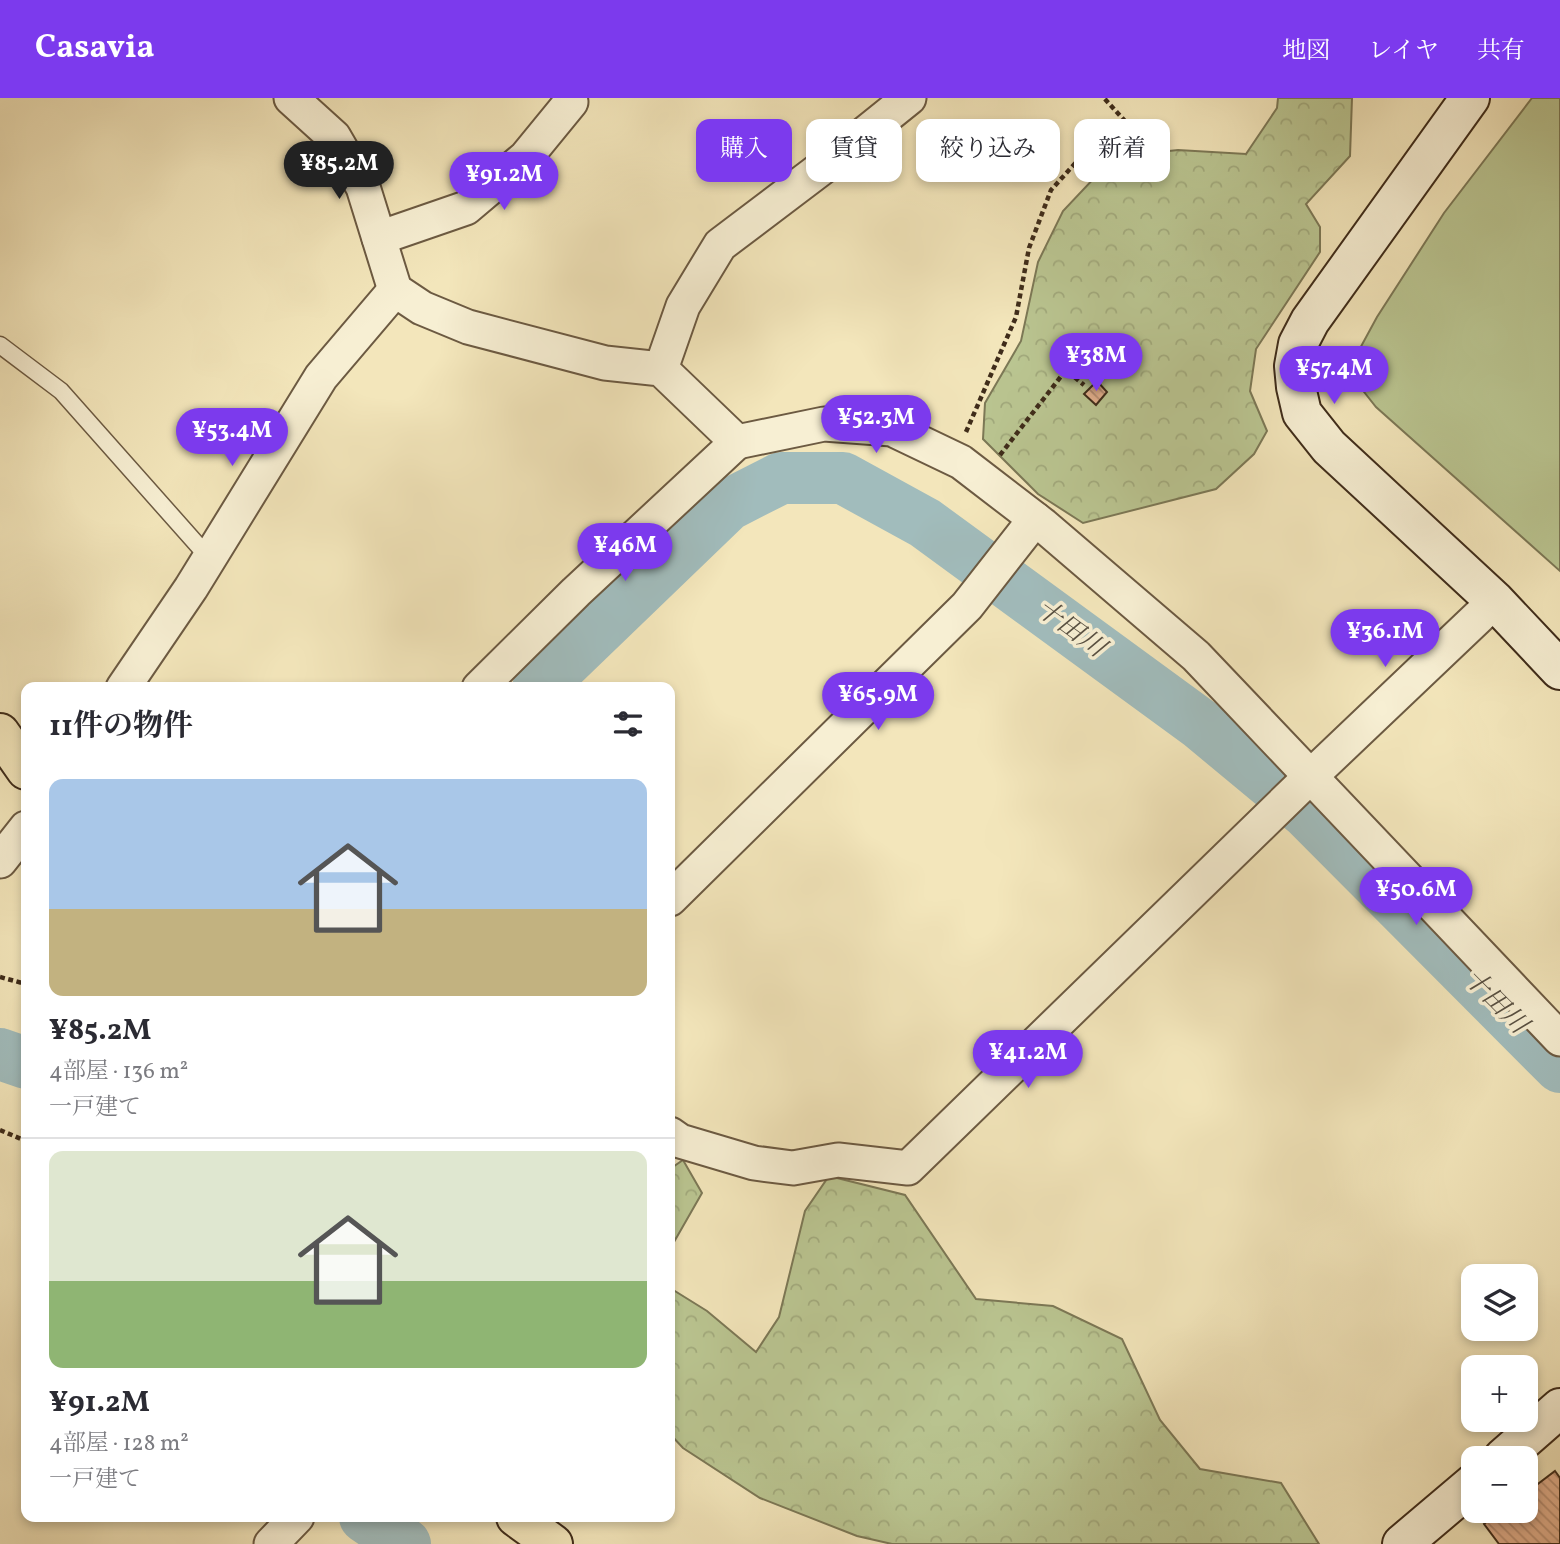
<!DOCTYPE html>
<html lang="ja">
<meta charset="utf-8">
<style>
:root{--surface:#fff;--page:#f2f2f3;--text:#2b2b33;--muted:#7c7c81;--line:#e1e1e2;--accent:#7c3aed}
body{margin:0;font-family:Vollkorn,"Noto Serif JP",serif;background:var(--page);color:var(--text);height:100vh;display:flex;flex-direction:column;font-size:26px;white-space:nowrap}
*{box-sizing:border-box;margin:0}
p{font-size:23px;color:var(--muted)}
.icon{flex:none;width:38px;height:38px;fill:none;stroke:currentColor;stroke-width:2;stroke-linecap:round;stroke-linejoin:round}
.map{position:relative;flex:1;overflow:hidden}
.sheet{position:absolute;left:21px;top:584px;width:654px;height:840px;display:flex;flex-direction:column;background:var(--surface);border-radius:14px;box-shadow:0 4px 10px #0003}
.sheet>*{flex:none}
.hud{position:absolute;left:696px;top:21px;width:665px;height:63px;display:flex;gap:14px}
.fabs{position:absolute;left:1461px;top:1166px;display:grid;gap:14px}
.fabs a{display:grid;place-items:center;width:77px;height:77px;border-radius:14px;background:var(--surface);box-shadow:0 4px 10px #0003;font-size:35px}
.price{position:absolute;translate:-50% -60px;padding:0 16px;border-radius:24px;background:var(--accent);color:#fff;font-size:23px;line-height:46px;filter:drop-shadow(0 2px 4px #0008)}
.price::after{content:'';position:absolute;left:50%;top:42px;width:21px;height:16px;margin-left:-10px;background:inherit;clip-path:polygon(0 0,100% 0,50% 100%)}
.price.active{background:#222;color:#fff}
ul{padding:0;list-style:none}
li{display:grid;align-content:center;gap:14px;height:371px;padding:0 28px}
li+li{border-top:2px solid var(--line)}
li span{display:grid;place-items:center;height:217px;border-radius:14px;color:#555}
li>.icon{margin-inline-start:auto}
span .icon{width:126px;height:126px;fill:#fffc;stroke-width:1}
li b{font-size:30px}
h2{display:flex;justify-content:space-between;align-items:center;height:84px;padding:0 28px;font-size:30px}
.tag{padding:0 24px;border-radius:14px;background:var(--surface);box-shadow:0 4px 10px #0003;font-size:24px;line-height:63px}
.tag.active{background:var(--accent);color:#fff}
header{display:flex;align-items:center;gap:42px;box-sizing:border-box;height:98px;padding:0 35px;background:var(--accent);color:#fff}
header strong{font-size:33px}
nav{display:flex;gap:38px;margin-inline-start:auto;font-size:24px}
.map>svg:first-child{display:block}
</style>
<header>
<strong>Casavia</strong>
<nav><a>地図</a><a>レイヤ</a><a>共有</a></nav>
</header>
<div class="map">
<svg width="1560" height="1446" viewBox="0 0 1560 1446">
<defs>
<pattern id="forest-crowns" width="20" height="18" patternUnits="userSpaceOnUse" patternTransform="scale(1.75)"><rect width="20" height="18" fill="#bac591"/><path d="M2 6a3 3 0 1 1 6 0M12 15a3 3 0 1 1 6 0" fill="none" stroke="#a1a97c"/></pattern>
<pattern id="building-back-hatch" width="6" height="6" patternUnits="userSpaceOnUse" patternTransform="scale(1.75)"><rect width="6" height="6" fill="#e3b08d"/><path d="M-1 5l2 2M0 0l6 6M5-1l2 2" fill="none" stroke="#b98f72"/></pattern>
</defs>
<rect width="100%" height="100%" fill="#f3e6bb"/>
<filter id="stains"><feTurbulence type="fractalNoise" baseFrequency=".00286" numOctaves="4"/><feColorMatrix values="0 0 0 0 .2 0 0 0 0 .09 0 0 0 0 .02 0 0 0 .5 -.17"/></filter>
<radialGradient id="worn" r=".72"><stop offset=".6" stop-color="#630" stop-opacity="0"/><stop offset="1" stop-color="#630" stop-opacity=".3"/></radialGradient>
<g fill="url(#forest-crowns)" stroke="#7c7856" stroke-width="2">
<polygon points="1278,0 1352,0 1350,58 1306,106 1320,129 1320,154 1256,251 1250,293 1267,333 1254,356 1216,391 1083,425 1038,396 983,341 985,305 1021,243 1038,164 1063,113 1114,59 1178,52 1246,56 1277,10"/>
<polygon points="683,1062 702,1095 670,1151 670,1071"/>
<polygon points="829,1078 905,1097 976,1201 1053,1208 1122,1241 1160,1322 1200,1371 1281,1385 1319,1446 892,1446 857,1438 760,1400 683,1350 670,1336 670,1190 707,1213 756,1254 779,1219 805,1113"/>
</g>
<polygon fill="#bac591" stroke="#7c7856" stroke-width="2" points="1532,0 1560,0 1560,473 1376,309 1357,285 1358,254 1377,219 1444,115"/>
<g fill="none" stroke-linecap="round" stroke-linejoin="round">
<g stroke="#a1bcbc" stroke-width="52">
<polyline points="538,590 728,407 781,380 843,380 925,425 1200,626 1306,714 1560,969"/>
<polyline points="0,956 26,965"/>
<polyline points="365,1419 405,1446"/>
</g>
</g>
<g fill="url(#building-back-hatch)" stroke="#3f2c1a" stroke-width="2">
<polygon points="1097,283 1107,294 1096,307 1084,296"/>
<polygon points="1555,1373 1560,1380 1560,1446 1499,1446 1484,1426 1502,1412 1526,1412 1526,1395"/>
</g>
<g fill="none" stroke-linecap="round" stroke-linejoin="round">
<defs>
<polyline id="lane" points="0,247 61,293 202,452 211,455"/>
<g id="street">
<polyline points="291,0 334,39 363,89 395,192 422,210 468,229 605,265 661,271 737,344 824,326 892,331 961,364 1043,427 1196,558 1560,941"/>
<polyline points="379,140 466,110 526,59 571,4"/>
<polyline points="661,271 683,208 720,147 827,66 909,0"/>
<polyline points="123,590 191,490 321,279 395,192"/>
<polyline points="479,590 576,494 737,344"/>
<polyline points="0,763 26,730"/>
<polyline points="670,801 967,508 1035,421"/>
<polyline points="670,1036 680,1043 754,1065 793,1070 838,1062 908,1070 1311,678 1495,503"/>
<polyline points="271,1446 297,1419"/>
</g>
<g id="secondary">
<polyline points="1470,0 1310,223 1298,246 1294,268 1296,289 1302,315 1329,349 1495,503 1560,572"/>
<polyline points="1503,1360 1560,1310"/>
<polyline points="1402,1446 1474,1385"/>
</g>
<g id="primary">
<polyline points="0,635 26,672"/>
<polyline points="516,1419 553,1446"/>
</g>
</defs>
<use href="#lane" stroke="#6c5a42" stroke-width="19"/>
<use href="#street" stroke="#6c5a42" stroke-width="37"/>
<use href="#secondary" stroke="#3f2c1a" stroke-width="42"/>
<use href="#primary" stroke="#3f2c1a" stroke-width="42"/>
<g stroke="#3f2c1a" stroke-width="4.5" stroke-dasharray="5 3.5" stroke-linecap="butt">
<polyline points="966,334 1016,219 1029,150 1051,92 1080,60 1134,33 1104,0"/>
<polyline points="1000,357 1066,272 1084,287"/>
<polyline points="0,879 26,886"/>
<polyline points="0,1032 26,1043"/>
</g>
<use href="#lane" stroke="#f7efd3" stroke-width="16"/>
<use href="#street" stroke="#f7efd3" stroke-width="33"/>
<use href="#secondary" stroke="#f7efd3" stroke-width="38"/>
<use href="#primary" stroke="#f3e6bb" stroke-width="38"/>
</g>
<g text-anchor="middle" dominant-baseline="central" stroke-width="7" stroke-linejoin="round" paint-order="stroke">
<g font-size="26" font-style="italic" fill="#585042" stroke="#f7efd3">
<text transform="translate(1070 531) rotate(36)">十田川</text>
<text transform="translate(1495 904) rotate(45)">十田川</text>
</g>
</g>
<rect width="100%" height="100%" filter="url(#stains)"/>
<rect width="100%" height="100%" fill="url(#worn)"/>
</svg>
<div class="fabs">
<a><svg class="icon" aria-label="layers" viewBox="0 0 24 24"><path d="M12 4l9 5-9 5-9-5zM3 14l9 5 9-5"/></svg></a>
<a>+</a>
<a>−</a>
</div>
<b class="price active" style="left:339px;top:103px">¥85.2M</b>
<b class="price" style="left:504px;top:114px">¥91.2M</b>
<b class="price" style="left:1096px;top:295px">¥38M</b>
<b class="price" style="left:1334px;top:308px">¥57.4M</b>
<b class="price" style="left:876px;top:357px">¥52.3M</b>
<b class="price" style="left:232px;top:370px">¥53.4M</b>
<b class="price" style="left:625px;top:485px">¥46M</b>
<b class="price" style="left:1385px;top:571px">¥36.1M</b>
<b class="price" style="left:878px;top:634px">¥65.9M</b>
<b class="price" style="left:1416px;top:829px">¥50.6M</b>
<b class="price" style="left:1028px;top:992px">¥41.2M</b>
<div class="hud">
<a class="tag active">購入</a>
<a class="tag">賃貸</a>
<a class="tag">絞り込み</a>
<a class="tag">新着</a>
</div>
<section class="sheet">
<h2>11件の物件<svg class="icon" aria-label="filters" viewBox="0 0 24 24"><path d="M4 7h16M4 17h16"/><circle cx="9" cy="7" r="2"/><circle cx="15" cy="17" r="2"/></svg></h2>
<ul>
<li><span style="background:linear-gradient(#a9c7e8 60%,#c2b280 0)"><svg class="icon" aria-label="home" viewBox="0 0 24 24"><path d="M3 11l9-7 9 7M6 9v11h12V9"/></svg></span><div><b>¥85.2M</b><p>4部屋 · 136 m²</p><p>一戸建て</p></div></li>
<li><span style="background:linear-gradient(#dfe7d0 60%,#8fb573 0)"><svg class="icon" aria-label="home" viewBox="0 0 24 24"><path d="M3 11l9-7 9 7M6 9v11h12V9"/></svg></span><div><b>¥91.2M</b><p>4部屋 · 128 m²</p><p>一戸建て</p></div></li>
</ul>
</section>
</div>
